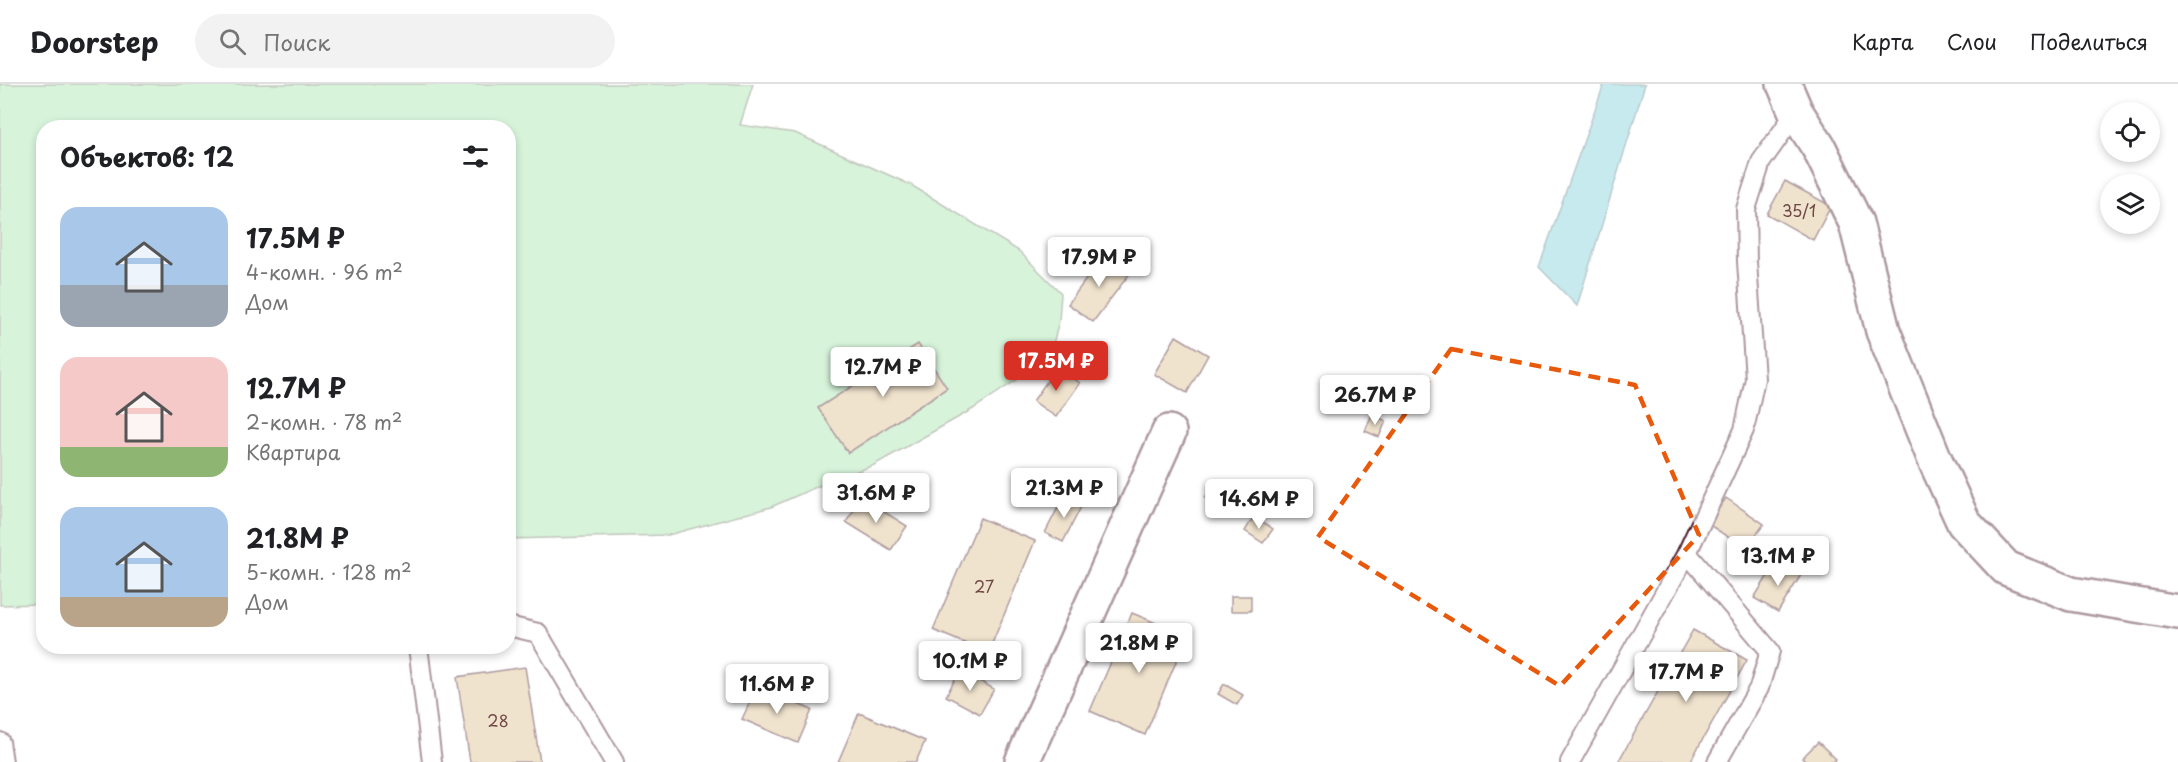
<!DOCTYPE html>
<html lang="ru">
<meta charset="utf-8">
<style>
:root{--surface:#fff;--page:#f2f2f2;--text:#202124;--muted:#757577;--line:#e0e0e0;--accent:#d93025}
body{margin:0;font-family:"Playpen Sans",sans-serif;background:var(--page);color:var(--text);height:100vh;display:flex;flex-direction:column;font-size:22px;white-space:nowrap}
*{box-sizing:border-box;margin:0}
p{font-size:20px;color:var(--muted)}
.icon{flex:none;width:33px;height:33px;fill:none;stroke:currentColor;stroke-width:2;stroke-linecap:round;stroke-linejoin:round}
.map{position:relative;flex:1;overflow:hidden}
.side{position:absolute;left:36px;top:36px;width:480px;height:534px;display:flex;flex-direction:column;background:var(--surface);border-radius:24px;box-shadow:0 3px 9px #0003}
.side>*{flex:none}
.tools{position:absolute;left:2100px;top:18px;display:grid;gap:12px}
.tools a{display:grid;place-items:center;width:60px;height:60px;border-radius:50%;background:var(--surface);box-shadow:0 3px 9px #0003;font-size:30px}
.price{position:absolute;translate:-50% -51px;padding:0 14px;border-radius:6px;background:#fff;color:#222;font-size:20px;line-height:39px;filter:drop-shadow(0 2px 3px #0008)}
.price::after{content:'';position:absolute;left:50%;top:36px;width:18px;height:14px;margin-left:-9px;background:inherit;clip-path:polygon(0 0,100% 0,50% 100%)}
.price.selected{background:var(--accent);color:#fff}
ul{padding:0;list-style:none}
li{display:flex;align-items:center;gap:18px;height:150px;padding:0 24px}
li span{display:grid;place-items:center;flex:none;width:168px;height:120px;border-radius:18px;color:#555}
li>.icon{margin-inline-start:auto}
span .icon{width:72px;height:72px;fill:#fffc;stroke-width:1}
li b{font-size:26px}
h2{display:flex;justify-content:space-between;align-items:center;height:72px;padding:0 24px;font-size:26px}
header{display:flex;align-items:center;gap:36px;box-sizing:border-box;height:84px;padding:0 30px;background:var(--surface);border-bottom:2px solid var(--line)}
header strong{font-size:28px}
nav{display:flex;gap:33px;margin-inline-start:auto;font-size:21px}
.search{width:420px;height:54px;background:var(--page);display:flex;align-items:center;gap:15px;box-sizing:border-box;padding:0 21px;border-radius:33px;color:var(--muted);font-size:22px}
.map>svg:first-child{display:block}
</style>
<header>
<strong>Doorstep</strong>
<div class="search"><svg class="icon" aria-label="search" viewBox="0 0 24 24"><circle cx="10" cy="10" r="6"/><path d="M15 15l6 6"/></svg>Поиск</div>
<nav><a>Карта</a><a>Слои</a><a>Поделиться</a></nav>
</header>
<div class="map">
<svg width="2178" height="678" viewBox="0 0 2178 678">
<rect width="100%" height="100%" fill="#fff"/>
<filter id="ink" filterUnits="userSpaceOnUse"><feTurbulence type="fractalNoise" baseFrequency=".0167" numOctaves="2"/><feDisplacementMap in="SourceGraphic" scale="12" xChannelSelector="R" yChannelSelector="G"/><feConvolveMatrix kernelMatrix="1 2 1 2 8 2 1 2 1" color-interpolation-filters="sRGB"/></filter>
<g filter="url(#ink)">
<polygon fill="#a7e5ad" stroke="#78826c" stroke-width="1.5" points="0,0 753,0 740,41 795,49 911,101 1019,167 1061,209 1059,237 1052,264 1015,297 973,325 874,381 823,400 771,423 668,451 509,455 508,44 44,44 43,520 0,521"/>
<polygon fill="#80d1d9" stroke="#6a8a93" stroke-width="1.5" points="1604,0 1645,0 1577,222 1539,183"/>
<g fill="#ddc292" stroke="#4a1f2b" stroke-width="1.5">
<polygon points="1785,97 1831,122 1813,156 1767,130"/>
<polygon points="1105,169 1131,188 1093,238 1068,220"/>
<polygon points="1176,252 1208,271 1187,309 1154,290"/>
<polygon points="918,260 947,304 848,369 818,324"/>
<polygon points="1057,283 1080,299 1056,333 1033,317"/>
<polygon points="1372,330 1386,337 1379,353 1365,347"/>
<polygon points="1214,399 1234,412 1224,426 1205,414"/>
<polygon points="1064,412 1082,421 1063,458 1045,449"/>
<polygon points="862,414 907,442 891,466 846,438"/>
<polygon points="1726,414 1764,440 1746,465 1708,440"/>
<polygon points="1254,432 1273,445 1263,459 1245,447"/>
<polygon points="980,434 1035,457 988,569 933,546"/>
<polygon points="1777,477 1801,491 1778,528 1754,514"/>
<rect x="1231" y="512" width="20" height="15"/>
<polygon points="1132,529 1187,552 1145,651 1090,627"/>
<polygon points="1693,546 1747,576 1690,678 1618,678"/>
<polygon points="525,583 540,678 470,678 457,593"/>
<polygon points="960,586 994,605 980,630 946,612"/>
<polygon points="1224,600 1243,611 1237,621 1218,610"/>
<polygon points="757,603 812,626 798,659 742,635"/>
<polygon points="859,629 925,657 916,678 838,678"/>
<polygon points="1818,658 1836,675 1833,678 1806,678 1802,674"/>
</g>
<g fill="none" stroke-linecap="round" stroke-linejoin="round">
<defs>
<g id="service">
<polyline points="1687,469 1770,567 1759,604 1717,678"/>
<polyline points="508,542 538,549 614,678"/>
<polyline points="418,562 432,678"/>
<polyline points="0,658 3,678"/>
<polyline points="1570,678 1687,469 1744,346 1755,295 1747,178 1746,125 1761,78 1796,28"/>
</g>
<g id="minor">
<polyline points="1784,0 1796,28 1819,64 1856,139 1883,247 1935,376 1964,439 2006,484 2071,510 2178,528"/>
<polyline points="1022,678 1169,348"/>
</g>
</defs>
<use href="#service" stroke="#4a1f2b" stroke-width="22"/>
<use href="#minor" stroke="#4a1f2b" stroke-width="38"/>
<use href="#service" stroke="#fff" stroke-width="18"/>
<use href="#minor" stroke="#fff" stroke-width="33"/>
</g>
</g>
<path d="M0 0H2178V678H0ZM 1451,265 L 1635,301 L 1699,451 L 1560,602 L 1318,453 Z" fill="#fff" fill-opacity=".55" fill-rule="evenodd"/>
<path fill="none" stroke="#e8590c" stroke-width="4.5" stroke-dasharray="12 8" stroke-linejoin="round" d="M 1451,265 L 1635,301 L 1699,451 L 1560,602 L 1318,453 Z"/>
<g text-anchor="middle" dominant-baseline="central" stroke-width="6" stroke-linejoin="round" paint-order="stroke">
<g font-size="16" fill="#6f4845">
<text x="1799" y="126">35/1</text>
<text x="984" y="502">27</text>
<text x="498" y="636">28</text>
</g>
</g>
</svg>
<div class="tools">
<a><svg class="icon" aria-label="locate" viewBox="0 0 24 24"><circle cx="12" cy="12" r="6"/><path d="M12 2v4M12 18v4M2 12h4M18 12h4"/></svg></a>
<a><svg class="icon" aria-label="layers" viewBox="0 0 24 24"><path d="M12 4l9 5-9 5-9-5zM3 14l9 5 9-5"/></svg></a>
</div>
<b class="price" style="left:1099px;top:204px">17.9M ₽</b>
<b class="price selected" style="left:1056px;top:308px">17.5M ₽</b>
<b class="price" style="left:883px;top:314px">12.7M ₽</b>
<b class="price" style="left:1375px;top:342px">26.7M ₽</b>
<b class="price" style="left:1064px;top:435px">21.3M ₽</b>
<b class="price" style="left:876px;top:440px">31.6M ₽</b>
<b class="price" style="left:1259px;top:446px">14.6M ₽</b>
<b class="price" style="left:1778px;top:503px">13.1M ₽</b>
<b class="price" style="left:1139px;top:590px">21.8M ₽</b>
<b class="price" style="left:970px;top:608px">10.1M ₽</b>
<b class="price" style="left:1686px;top:619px">17.7M ₽</b>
<b class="price" style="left:777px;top:631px">11.6M ₽</b>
<section class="side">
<h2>Объектов: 12<svg class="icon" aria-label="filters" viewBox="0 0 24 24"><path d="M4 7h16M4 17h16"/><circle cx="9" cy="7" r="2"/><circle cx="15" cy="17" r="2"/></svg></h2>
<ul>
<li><span style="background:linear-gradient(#a9c7e8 65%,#9aa5b1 0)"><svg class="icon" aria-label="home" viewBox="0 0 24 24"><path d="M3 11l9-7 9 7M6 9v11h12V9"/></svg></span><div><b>17.5M ₽</b><p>4-комн. · 96 m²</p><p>Дом</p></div></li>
<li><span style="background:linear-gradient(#f6c9c9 75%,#8fb573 0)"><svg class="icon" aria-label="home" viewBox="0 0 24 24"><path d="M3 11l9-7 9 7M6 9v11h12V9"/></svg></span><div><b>12.7M ₽</b><p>2-комн. · 78 m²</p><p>Квартира</p></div></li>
<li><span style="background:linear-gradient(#a9c7e8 75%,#b9a48a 0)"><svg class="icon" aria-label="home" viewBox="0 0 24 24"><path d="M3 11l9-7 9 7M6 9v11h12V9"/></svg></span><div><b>21.8M ₽</b><p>5-комн. · 128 m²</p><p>Дом</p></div></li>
</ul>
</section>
</div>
